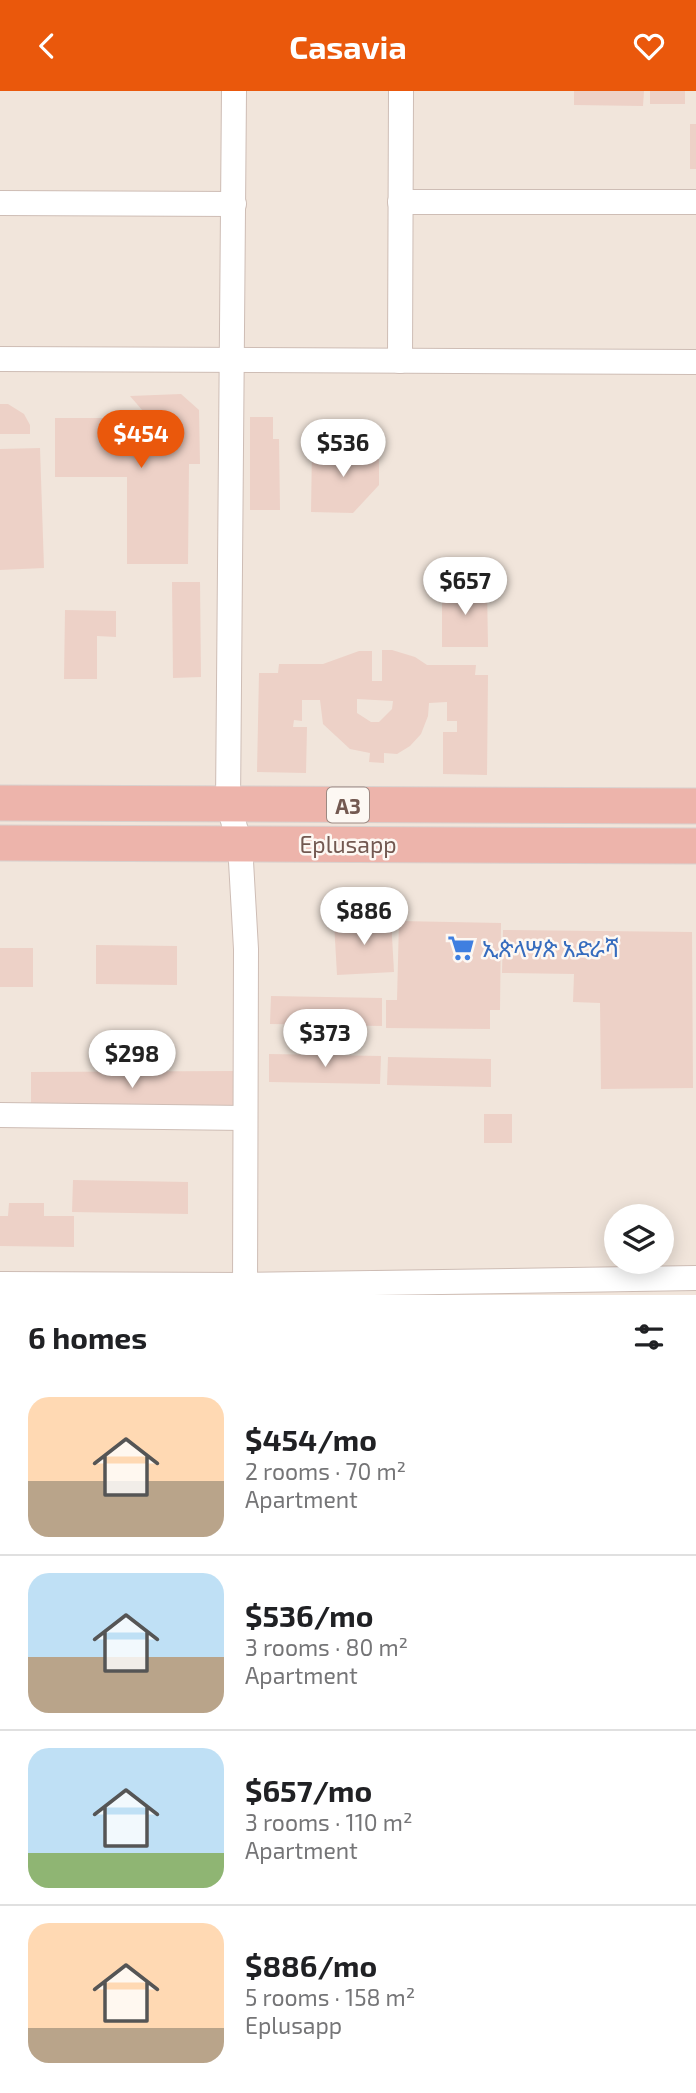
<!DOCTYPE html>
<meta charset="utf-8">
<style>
:root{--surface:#fff;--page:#f6f6f6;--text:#202124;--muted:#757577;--line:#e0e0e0;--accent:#ea580c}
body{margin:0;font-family:"Exo 2","Noto Sans Ethiopic",sans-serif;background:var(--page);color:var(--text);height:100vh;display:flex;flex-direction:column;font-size:26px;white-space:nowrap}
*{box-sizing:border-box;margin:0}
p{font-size:23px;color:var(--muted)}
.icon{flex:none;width:38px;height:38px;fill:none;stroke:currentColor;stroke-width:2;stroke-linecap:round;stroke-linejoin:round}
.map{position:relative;height:1204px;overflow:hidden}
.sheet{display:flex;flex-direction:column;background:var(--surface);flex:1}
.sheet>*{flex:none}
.fabs{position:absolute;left:604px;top:1113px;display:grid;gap:14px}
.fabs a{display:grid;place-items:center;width:70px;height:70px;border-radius:50%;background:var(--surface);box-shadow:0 4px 18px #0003;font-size:35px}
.price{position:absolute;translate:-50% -60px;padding:0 16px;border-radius:24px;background:#fff;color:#222;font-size:23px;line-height:46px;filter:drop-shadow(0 2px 4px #0008)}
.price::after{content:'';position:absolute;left:50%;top:42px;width:21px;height:16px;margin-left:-10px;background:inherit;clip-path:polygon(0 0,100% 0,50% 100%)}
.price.on{background:var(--accent);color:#fff}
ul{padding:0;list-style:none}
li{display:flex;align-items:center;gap:21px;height:175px;padding:0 28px}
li+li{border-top:2px solid var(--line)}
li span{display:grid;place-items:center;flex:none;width:196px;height:140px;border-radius:21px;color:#555}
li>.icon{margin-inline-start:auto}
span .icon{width:84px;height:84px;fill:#fffc;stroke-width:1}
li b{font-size:30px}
h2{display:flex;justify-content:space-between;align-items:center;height:84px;padding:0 28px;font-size:30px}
header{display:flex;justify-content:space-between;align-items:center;height:91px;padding:0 28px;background:var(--accent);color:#fff;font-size:32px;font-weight:700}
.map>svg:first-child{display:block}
</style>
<header><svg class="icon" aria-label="back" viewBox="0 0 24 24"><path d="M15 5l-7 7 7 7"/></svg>Casavia<svg class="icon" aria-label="heart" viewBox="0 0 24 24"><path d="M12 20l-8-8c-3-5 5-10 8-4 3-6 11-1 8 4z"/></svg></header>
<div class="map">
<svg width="696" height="1204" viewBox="0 0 696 1204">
<rect width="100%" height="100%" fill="#fbf3ec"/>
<path fill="#f1e5db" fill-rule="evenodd" d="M 0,0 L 696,0 L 696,1204 L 0,1204 ZM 616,1125 L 662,1125 L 662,1171 L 616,1171 Z"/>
<g fill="#edd1c7" fill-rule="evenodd">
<polygon points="574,0 644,0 643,15 574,14"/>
<rect x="650" y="0" width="35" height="13"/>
<rect x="690" y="33" width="6" height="45"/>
<polygon points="181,303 199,319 200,373 189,373 188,473 127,473 127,386 55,386 55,327 149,327 130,305"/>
<polygon points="0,313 8,313 24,323 30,334 30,343 0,343"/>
<polygon points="250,326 273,326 273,348 279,348 280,419 250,419"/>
<polygon points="40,357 44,477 0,479 0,358"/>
<polygon points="312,358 379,358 379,394 353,422 311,421"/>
<polygon points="172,491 200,491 201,586 173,587"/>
<polygon points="487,495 488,556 442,556 442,496"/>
<polygon points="65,519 116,520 116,546 97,545 97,588 64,588"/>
<path d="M 382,559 L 392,559 L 415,566 L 427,574 L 476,574 L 475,584 L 488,584 L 487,684 L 443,683 L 443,641 L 457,641 L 457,630 L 447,630 L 447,611 L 429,612 L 428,625 L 421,643 L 410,655 L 397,663 L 384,662 L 384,672 L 369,671 L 370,662 L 350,658 L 323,633 L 320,609 L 302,609 L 302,630 L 294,629 L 293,636 L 307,636 L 306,682 L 257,681 L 259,582 L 278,582 L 279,573 L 323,573 L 359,560 L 372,560 L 372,590 L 382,590 ZM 357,608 L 393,610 L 392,618 L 379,631 L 371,631 L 357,622 Z"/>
<polygon points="391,828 394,881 337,884 334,831"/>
<polygon points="399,830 501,832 500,919 490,919 490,938 386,937 386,909 397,909"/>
<polygon points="503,839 692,841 693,997 601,998 600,912 573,911 574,883 502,882"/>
<polygon points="96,854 177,855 177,894 96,893"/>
<rect x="0" y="857" width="33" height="39"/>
<polygon points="271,905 382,907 382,935 270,933"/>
<polygon points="269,963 381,965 380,993 269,991"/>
<polygon points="388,966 491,968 491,996 387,994"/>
<polygon points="233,980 233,1017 31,1017 31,981"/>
<rect x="484" y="1023" width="28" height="29"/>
<polygon points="73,1089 188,1091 188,1123 72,1121"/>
<polygon points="9,1112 44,1112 44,1125 74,1125 74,1156 0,1155 0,1125 8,1125"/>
</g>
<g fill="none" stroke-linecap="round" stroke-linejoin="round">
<defs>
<g id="minor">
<polyline points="234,0 228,713 240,753 246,858 245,1204"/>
<polyline points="400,111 696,111"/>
<polyline points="0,112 234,113"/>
<polyline points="0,268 696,271"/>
<polyline points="400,270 401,0"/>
<polyline points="0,1024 245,1027"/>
<polyline points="0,1193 245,1194 696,1187"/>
</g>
<g id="highway">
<polyline points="0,712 696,715"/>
<polyline points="0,752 696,755"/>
</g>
</defs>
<use href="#minor" stroke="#cebdb5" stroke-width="26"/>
<use href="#highway" stroke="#d8d1ce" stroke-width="37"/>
<use href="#minor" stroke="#fff" stroke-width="24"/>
<use href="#highway" stroke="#edb4ab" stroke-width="35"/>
</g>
<defs>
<symbol id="supermarket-bare" viewBox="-9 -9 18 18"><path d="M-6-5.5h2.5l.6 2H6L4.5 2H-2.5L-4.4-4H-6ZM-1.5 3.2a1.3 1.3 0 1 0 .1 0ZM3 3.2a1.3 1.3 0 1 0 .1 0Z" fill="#3f7fe0" stroke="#fdf8f3" stroke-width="2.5" paint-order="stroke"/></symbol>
</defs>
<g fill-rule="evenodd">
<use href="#supermarket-bare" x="442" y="838" width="38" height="38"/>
</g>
<g text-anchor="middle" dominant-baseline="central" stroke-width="5" stroke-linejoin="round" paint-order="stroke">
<rect fill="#fdf8f3" stroke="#9c8982" stroke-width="2" x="327" y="696.5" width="42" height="35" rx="5"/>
<g font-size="21" font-weight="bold" fill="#735951">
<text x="348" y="714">A3</text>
</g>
<g font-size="23" fill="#735951" stroke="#fdf8f3">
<text x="348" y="753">Eplusapp</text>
</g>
<g font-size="23" fill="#366cbe" stroke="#fdf8f3" text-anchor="start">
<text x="482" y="857">ኢጵላሣጵ አድራሻ</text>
</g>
</g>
</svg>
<div class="fabs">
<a><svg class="icon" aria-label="layers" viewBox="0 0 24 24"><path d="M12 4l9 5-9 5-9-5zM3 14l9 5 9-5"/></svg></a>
</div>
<b class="price on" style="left:141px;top:379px">$454</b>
<b class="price" style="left:343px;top:388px">$536</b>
<b class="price" style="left:465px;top:526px">$657</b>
<b class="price" style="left:364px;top:856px">$886</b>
<b class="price" style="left:325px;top:978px">$373</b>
<b class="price" style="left:132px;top:999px">$298</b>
</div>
<section class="sheet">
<h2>6 homes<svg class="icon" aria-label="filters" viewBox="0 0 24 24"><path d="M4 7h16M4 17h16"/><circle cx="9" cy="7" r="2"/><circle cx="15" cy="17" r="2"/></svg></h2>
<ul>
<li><span style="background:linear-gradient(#ffd9b3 60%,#b9a48a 0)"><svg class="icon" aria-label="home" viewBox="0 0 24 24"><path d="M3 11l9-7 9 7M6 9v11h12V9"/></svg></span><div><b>$454/mo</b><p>2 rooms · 70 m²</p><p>Apartment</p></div></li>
<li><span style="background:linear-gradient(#bfe0f5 60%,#b9a48a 0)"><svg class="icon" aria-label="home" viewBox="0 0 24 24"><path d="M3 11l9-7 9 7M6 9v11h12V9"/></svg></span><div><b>$536/mo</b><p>3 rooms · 80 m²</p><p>Apartment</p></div></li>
<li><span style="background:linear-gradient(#bfe0f5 75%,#8fb573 0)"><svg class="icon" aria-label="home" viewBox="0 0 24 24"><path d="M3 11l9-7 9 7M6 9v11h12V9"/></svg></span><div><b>$657/mo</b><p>3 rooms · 110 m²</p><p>Apartment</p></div></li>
<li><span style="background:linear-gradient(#ffd9b3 75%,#b9a48a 0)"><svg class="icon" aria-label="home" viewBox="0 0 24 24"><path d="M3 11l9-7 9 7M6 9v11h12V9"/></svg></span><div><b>$886/mo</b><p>5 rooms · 158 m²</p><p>Eplusapp</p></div></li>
</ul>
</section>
